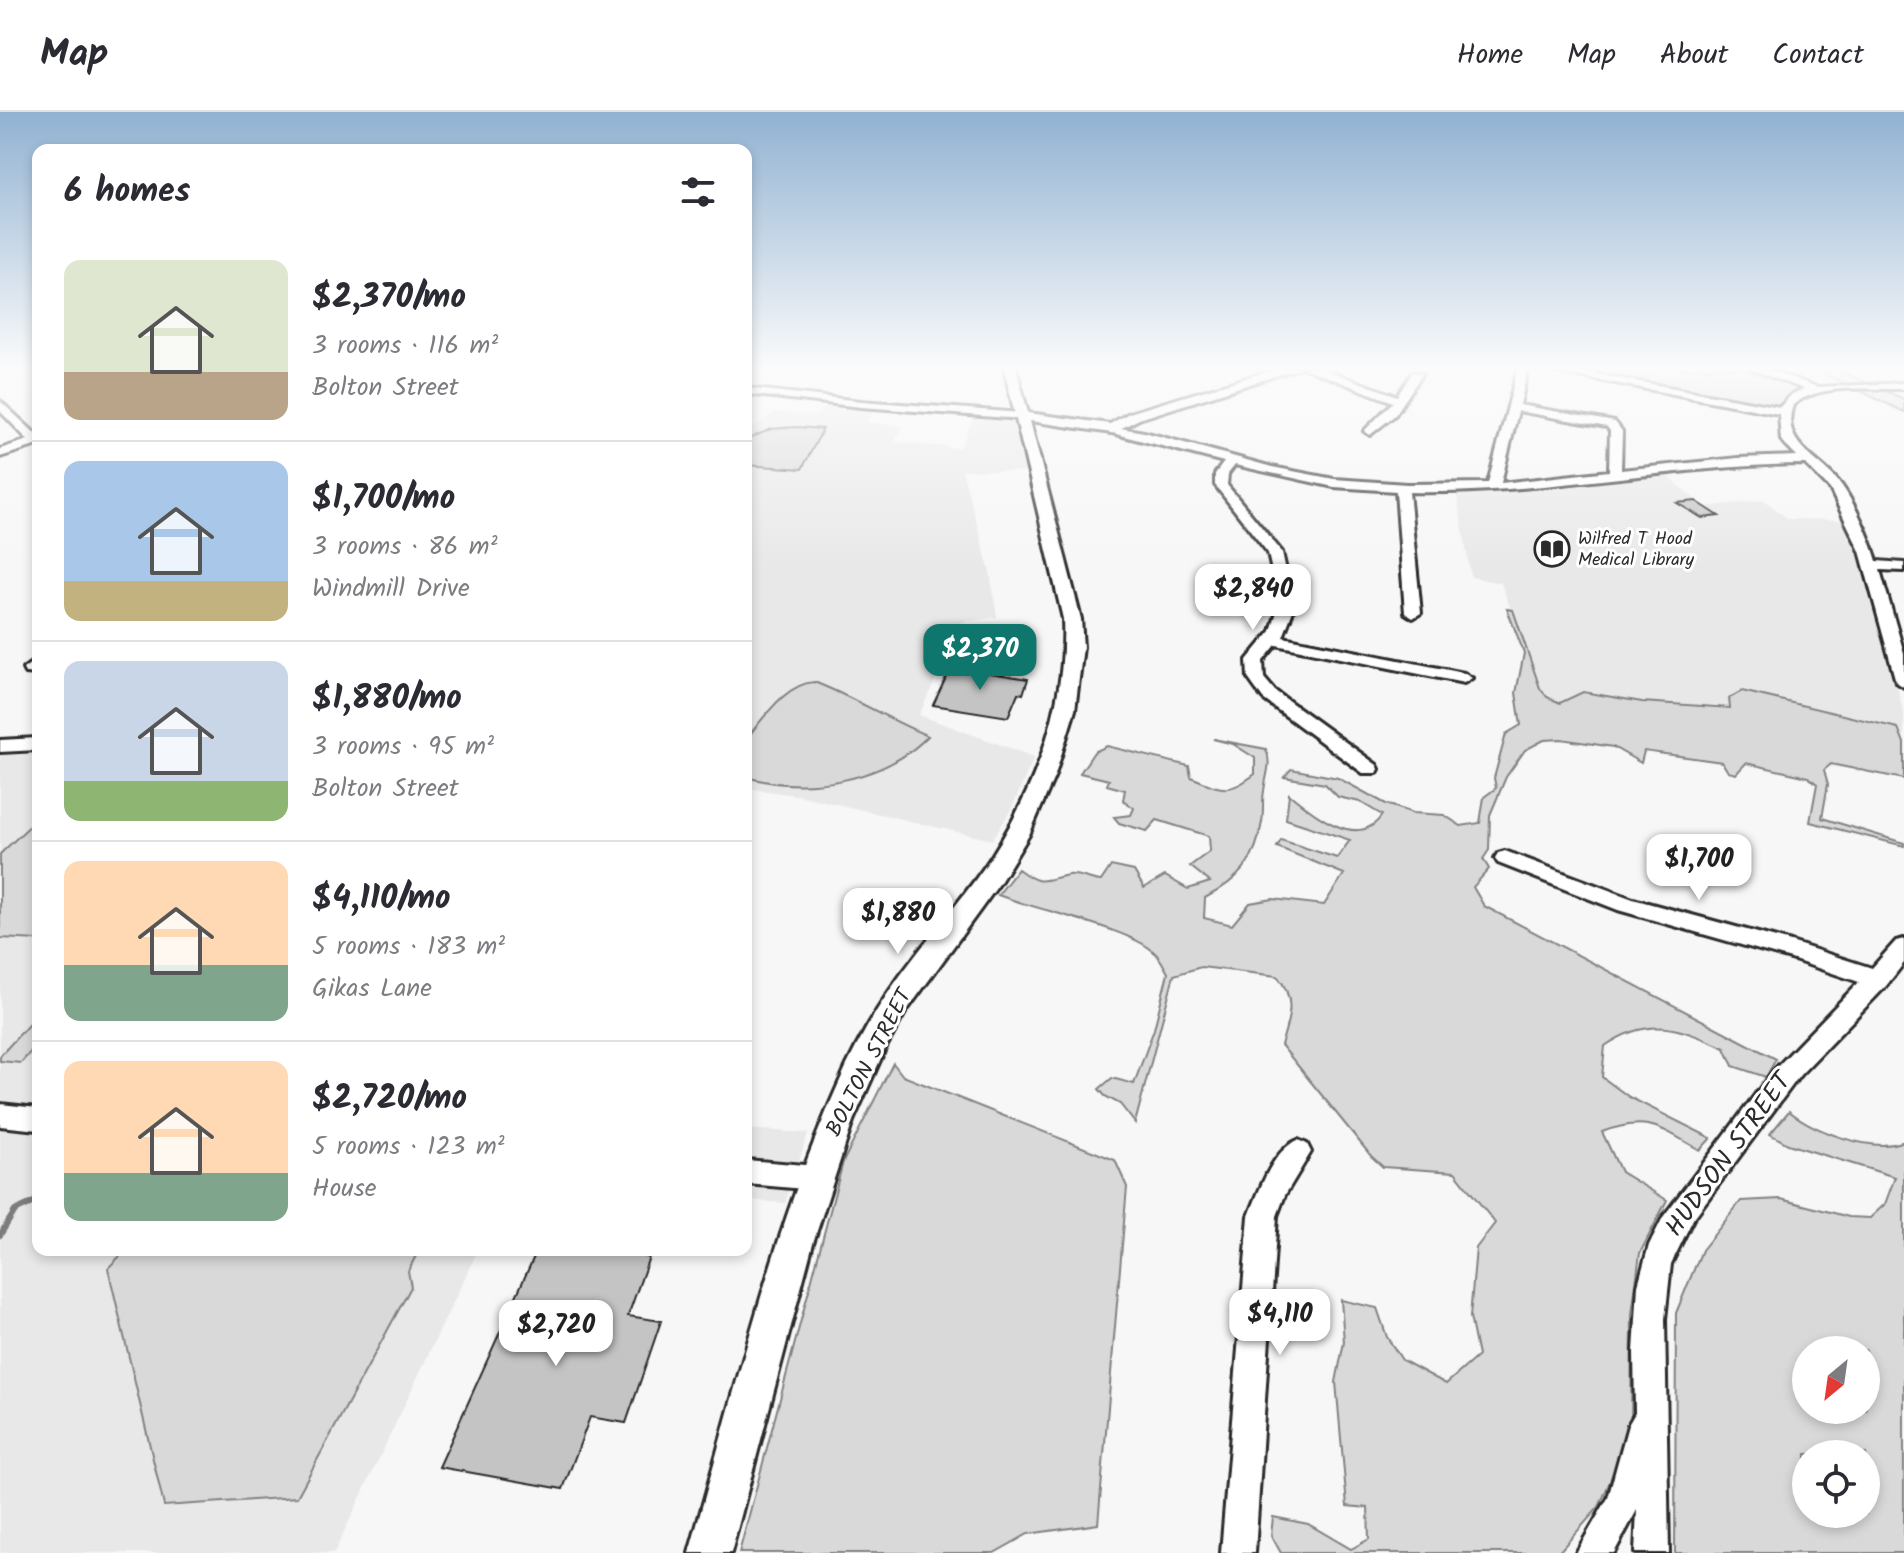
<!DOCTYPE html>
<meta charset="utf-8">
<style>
:root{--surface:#fff;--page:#f2f2f3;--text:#2b2b33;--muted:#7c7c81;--line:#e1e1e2;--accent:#0f766e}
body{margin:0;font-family:Kalam,sans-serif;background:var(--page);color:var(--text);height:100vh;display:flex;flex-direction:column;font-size:30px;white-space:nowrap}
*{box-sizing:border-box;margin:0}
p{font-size:26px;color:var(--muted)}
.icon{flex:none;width:44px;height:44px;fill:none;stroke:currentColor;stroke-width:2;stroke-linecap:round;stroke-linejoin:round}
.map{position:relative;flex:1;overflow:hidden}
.side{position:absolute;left:32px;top:32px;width:720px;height:1112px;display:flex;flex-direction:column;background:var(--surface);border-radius:16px;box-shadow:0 4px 12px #0003}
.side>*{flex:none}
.needle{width:52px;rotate:209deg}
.fabs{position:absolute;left:1792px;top:1224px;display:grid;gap:16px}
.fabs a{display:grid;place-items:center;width:88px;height:88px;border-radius:50%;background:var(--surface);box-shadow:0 4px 12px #0003;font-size:40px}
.price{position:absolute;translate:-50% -68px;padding:0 18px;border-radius:16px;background:#fff;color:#222;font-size:26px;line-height:52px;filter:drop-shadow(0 2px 4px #0008)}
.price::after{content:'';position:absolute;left:50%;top:48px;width:24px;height:18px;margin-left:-12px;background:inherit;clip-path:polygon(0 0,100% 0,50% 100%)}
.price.on{background:var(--accent);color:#fff}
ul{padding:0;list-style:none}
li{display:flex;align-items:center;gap:24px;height:200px;padding:0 32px}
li+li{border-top:2px solid var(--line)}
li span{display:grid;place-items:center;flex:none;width:224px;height:160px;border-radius:16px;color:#555}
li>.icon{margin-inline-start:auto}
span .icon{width:96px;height:96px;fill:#fffc;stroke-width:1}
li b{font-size:34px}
h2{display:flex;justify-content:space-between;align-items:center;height:96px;padding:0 32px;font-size:34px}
header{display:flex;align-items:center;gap:48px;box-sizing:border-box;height:112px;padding:0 40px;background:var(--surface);border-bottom:2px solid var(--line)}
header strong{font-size:38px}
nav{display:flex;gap:44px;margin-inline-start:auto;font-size:28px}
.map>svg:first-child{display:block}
</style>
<header>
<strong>Map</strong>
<nav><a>Home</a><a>Map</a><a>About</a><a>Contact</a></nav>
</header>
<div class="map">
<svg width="1904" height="1441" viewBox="0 0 1904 1441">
<rect width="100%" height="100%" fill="#f7f7f7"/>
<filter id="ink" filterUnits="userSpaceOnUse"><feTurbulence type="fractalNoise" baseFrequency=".0125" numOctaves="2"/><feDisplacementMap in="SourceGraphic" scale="16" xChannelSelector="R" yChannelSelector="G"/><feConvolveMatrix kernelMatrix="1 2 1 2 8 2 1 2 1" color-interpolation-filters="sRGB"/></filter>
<g filter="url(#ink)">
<g fill="#e8e8e8">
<polygon points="829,292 877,296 867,310 903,314 895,330 960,336 975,302 1013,305 1026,360 962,358 990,460 997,505 962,510 919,603 1034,645 1012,696 992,728 802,684 746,676 746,321 774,300 815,304"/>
<polygon points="1662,359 1704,395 1764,388 1788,407 1844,408 1866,453 1904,602 1904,663 1517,620 1531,552 1501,471 1471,465 1456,378 1539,375"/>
<polygon points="38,637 38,1138 478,1138 334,1441 0,1441 0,639"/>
<polygon points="746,1017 808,1021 785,1091 746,1088"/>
</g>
<g fill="#d9d9d9" stroke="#828282" stroke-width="2" fill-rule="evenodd">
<polygon points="1595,256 1746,256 1804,277 1786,284 1778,295 1593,262"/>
<polygon points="1833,256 1904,287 1904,300 1814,257"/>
<polygon points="796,315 823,317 802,357 746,353 746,328 771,317"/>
<path d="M 1507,497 L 1513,498 L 1540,576 L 1547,585 L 1560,591 L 1583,580 L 1642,590 L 1730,596 L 1729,586 L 1742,579 L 1898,616 L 1904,631 L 1904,667 L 1831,652 L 1824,658 L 1828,672 L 1822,706 L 1904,731 L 1904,734 L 1810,710 L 1817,672 L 1808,665 L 1746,651 L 1736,662 L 1728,660 L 1722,650 L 1644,639 L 1641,651 L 1613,635 L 1561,627 L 1544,628 L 1525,638 L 1506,665 L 1490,703 L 1489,738 L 1483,747 L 1489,757 L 1473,775 L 1484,794 L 1776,947 L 1766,965 L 1733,954 L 1725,936 C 1679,916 1650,903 1605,934 L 1602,965 L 1629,985 L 1711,1026 L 1700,1038 C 1660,1016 1649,1003 1602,1020 L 1621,1060 L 1667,1088 L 1640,1141 L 1632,1202 L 1631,1321 L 1599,1395 L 1558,1441 L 1281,1441 L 1271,1423 L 1273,1405 L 1308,1412 L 1351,1437 L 1369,1427 L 1368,1396 L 1347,1394 L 1336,1270 L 1344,1230 L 1341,1188 L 1377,1196 L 1387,1225 L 1402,1248 L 1446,1272 L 1478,1244 L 1470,1205 L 1476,1136 L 1495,1111 L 1455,1060 L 1383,1055 L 1371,1044 L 1281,933 C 1289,907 1297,887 1277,864 L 1201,855 L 1174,863 L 1135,1011 L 1120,992 L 1105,984 L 1099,977 L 1112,966 L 1134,972 L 1154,917 L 1168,861 C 1164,854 1160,845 1154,840 C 1129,816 1036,798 998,783 L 1018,757 C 1042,775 1042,768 1068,763 C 1076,761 1091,768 1101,769 L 1111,754 L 1134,759 L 1144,776 L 1165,764 L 1188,777 L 1210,770 L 1190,754 L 1210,739 L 1209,724 L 1157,708 L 1147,719 L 1119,711 L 1114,705 L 1131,703 L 1134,696 L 1123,688 L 1125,678 L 1107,673 L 1109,668 L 1080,661 L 1094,640 L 1107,634 L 1189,654 L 1191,665 C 1221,677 1227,684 1255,662 L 1255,646 L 1233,632 L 1213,627 L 1266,637 C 1272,652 1266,662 1264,679 C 1262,689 1264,700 1262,710 C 1256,749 1239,768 1205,786 L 1204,806 L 1232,813 L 1250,791 L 1273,787 L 1324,793 L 1344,762 L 1277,735 L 1281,728 L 1337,746 L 1350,728 L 1286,707 L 1289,682 C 1313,702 1359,739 1382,703 L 1360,690 L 1338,685 L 1325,672 L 1284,665 L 1291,657 L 1338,666 L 1386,692 L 1413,701 L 1444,703 L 1461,714 L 1480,711 L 1484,685 L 1496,676 L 1494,666 L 1506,622 L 1521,613 L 1516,581 L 1524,541 Z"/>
<path d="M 814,570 C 853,585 889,608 928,624 C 883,670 806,682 746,665 L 746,627 C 764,606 785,572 814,570 Z"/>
<polygon points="38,706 38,828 0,826 0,742"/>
<polygon points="38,902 38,931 21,951 0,949 0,944"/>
<polygon points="893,951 903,964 1115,1048 1127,1075 1098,1412 1028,1422 994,1441 739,1441 843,1050"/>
<path d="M 1789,999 C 1814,1019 1873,1042 1904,1029 L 1904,1441 L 1675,1441 L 1676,1201 L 1702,1138 L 1741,1089 L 1781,1087 L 1849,1105 L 1870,1106 L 1885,1092 L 1895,1065 L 1788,1032 L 1770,1022 ZM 1806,1238 L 1866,1238 L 1866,1298 L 1806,1298 ZM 1806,1342 L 1866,1342 L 1866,1402 L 1806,1402 Z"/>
<polygon points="126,1138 419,1138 408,1159 411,1175 297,1385 164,1394 108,1156"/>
</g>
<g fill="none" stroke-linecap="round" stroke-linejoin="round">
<polyline stroke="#7b7b7b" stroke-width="6" points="0,1123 15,1099 38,1088"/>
</g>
<g fill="#c4c4c4" stroke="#2b2b2b" stroke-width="2">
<polygon points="1696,389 1719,404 1702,406 1677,391"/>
<polygon points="951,555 1028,567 1023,582 1018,581 1008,605 933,593"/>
<polygon points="537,1138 600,1138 649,1145 628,1204 661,1209 626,1311 590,1305 563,1377 439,1355"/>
</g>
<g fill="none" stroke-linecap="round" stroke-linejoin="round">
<defs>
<g id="minor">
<polygon points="1304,256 1320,256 1397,284 1413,260 1422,262 1395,303 1370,323 1364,319 1393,290"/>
<path d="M 1518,256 L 1528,256 L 1520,293 L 1615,310 L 1622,319 L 1621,358 L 1738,346 L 1797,344 L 1781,328 L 1779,302 L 1536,256 L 1562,256 L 1780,295 L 1792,282 L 1804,277 L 1748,256 L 1765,256 L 1817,275 L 1904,271 L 1904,277 C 1871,278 1820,270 1793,293 C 1779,334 1822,346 1842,374 C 1856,394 1870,425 1877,449 L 1904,451 L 1904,459 L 1880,458 L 1904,541 L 1904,575 L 1896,570 L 1860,439 L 1830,377 L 1805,352 C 1672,353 1542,383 1409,380 L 1421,501 L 1413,506 L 1405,501 L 1396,379 L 1334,375 L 1235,353 L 1228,362 L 1227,373 L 1282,440 L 1294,496 L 1283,525 L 1464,561 L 1472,566 L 1464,571 L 1276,533 L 1263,549 L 1264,566 L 1275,579 L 1377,653 L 1379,657 L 1377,661 L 1363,661 L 1263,587 L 1248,566 L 1247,548 L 1271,519 L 1278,496 L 1276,478 L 1268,441 L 1215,373 L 1215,362 L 1224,350 L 1108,320 L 1108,314 L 1144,320 L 1272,355 L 1334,367 L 1407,372 L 1488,371 ZM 1518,299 L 1607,315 L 1610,319 L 1609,359 L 1501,371 Z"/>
<polygon points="746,276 861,289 1022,301 1028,304 1022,307 861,295 746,282"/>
<polygon points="0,289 38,324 38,333 0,345 0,337 28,328 0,299"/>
<polygon points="38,546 38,562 25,561 23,557"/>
<polygon points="38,626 38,638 0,640 0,628"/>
<polygon points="1505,739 1633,787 1791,830 1872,856 1896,829 1904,827 1904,851 1886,874 1800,963 1693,1107 1671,1152 1665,1207 1669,1441 1635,1441 1637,1398 1614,1441 1576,1441 1608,1386 1628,1313 1635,1301 1634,1240 1638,1173 1649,1133 1663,1105 1773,959 1859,870 1791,847 1618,798 1498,751 1495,746 1498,741"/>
<polygon points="0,992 38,996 38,1018 0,1014"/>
<path d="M 1298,1028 L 1307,1032 L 1311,1040 L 1285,1083 L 1277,1104 L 1255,1441 L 1221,1441 L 1249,1104 C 1259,1080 1272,1038 1298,1028 Z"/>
<polygon points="746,1048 816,1054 826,1057 830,1066 826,1075 816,1078 746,1072"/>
</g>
<path id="major" d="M 1004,256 L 1016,256 L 1028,301 L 1110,312 L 1129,301 L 1279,256 L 1300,256 L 1139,307 L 1112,321 L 1030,309 L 1081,507 L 1083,535 L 1075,598 L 1055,663 L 1029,723 L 999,772 L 905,901 L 885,937 L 853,1009 L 813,1131 L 731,1441 L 689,1441 C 734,1285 771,1122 838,973 C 857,929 882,886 912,848 C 939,812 969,780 993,742 C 1037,674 1067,588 1063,507 Z"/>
</defs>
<use href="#minor" stroke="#2b2b2b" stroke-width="6"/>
<use href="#major" stroke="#2b2b2b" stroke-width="6"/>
<use href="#minor" fill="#fff" fill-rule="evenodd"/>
<use href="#major" fill="#fff" fill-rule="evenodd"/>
</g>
</g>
<linearGradient id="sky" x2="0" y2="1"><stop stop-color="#91b2d2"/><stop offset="0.56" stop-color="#fbfbfb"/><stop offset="1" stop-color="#fbfbfb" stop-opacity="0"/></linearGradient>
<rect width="1904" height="458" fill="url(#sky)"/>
<defs>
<symbol id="library-ring" viewBox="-11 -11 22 22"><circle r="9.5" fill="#fff" stroke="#2b2b2b" stroke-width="1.5"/><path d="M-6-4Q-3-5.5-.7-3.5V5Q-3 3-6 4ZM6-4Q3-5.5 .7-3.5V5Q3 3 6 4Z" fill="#2b2b2b"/></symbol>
</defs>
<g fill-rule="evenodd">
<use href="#library-ring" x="1532" y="417" width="40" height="40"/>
</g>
<g text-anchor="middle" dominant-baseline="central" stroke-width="6" stroke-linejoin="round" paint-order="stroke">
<g font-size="18" fill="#2b2b2b" stroke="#fff" text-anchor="start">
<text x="1578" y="427">Wilfred T Hood<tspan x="1578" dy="21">Medical Library</tspan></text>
</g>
<g font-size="22" fill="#2b2b2b" stroke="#fff">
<text transform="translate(870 951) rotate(-63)">BOLTON STREET</text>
</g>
<g font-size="26" fill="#2b2b2b" stroke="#fff">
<text transform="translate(1729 1043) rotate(-54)">HUDSON STREET</text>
</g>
</g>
</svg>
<div class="fabs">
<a><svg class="needle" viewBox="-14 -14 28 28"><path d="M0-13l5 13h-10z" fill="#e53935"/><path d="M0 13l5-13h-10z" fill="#7c7c81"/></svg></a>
<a><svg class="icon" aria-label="locate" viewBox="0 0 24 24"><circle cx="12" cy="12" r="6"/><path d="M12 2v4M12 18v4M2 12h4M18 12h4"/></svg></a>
</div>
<b class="price" style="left:1253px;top:520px">$2,840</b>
<b class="price on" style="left:980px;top:580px">$2,370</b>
<b class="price" style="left:1699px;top:790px">$1,700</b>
<b class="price" style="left:898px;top:844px">$1,880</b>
<b class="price" style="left:1280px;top:1245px">$4,110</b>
<b class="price" style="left:556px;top:1256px">$2,720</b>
<section class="side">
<h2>6 homes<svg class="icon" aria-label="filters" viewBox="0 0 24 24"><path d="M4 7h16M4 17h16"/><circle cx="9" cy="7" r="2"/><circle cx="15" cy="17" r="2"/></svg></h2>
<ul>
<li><span style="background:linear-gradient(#dfe7d0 70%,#b9a48a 0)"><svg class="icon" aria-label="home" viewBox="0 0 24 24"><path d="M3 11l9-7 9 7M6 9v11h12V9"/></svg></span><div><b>$2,370/mo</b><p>3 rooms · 116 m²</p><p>Bolton Street</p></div></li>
<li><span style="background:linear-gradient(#a9c7e8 75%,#c2b280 0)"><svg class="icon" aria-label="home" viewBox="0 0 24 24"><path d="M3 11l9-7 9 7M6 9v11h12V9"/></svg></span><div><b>$1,700/mo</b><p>3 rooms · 86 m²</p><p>Windmill Drive</p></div></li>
<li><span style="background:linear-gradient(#c9d6e8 75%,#8fb573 0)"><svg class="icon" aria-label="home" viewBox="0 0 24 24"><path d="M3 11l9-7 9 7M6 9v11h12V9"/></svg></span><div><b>$1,880/mo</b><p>3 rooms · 95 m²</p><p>Bolton Street</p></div></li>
<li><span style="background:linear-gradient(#ffd9b3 65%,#7fa58c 0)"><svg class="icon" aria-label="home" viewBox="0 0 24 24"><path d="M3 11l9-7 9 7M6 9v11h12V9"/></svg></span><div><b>$4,110/mo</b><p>5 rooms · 183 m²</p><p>Gikas Lane</p></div></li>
<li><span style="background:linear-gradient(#ffd9b3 70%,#7fa58c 0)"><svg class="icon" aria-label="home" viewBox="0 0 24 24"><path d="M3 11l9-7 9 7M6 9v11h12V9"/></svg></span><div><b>$2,720/mo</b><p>5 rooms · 123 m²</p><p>House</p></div></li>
</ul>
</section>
</div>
